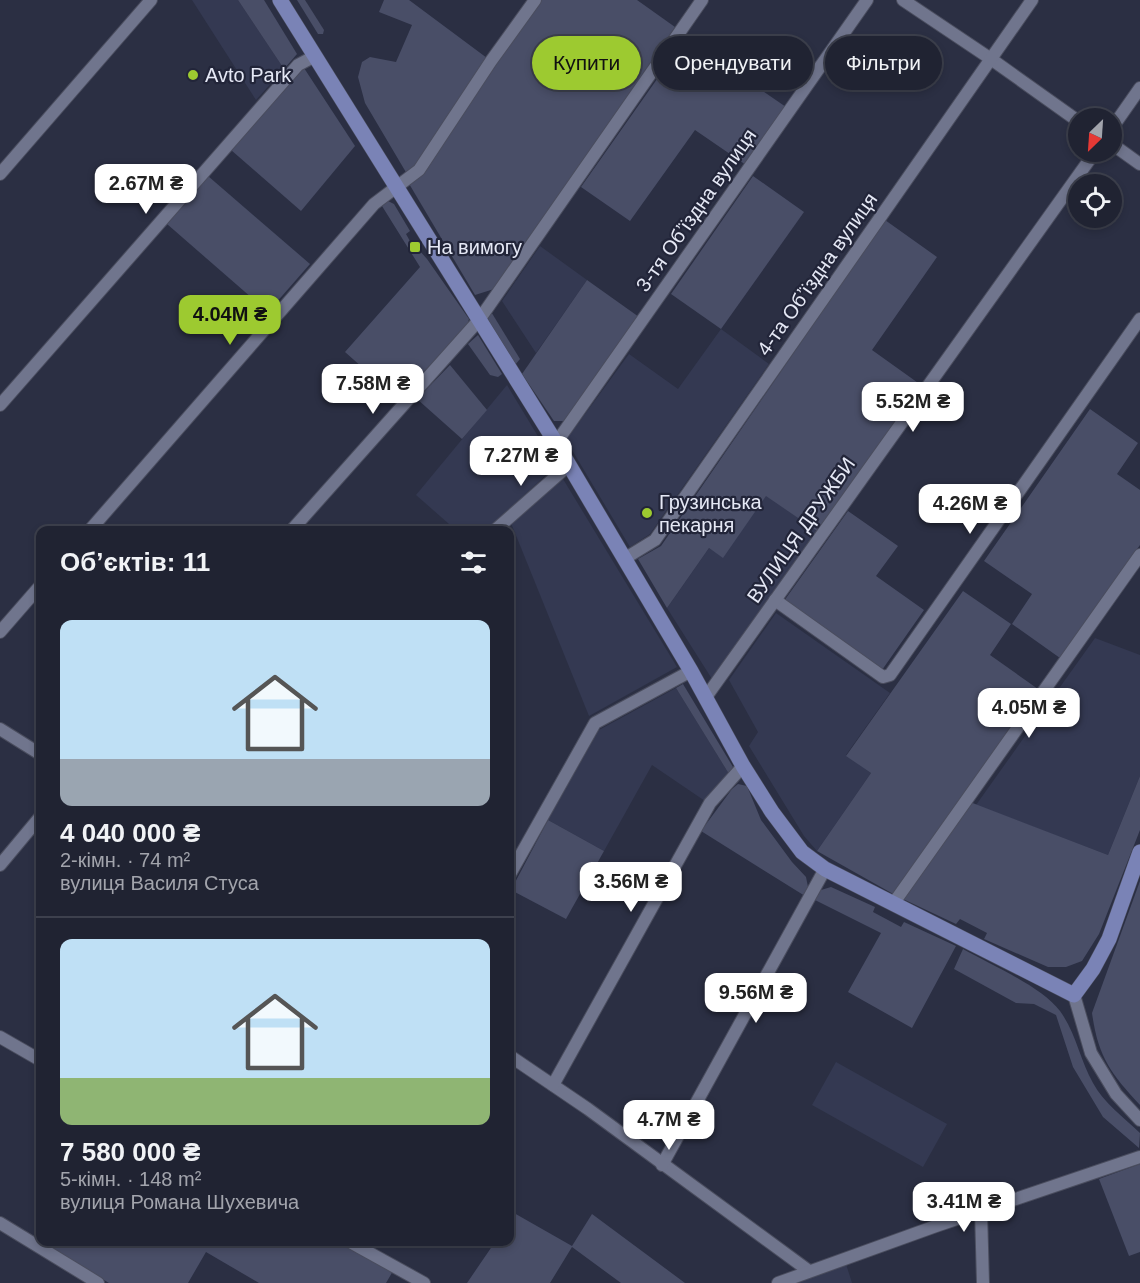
<!DOCTYPE html>
<html lang="uk">
<meta charset="utf-8">
<style>
:root{--surface:#202332;--page:#2d2f3e;--text:#f1f3f6;--muted:#a2a4ac;--line:#3d404d;--accent:#9dca30}
body{margin:0;font-family:Helvetica,sans-serif;background:var(--page);color:var(--text);height:100vh;display:flex;flex-direction:column;font-size:22px;white-space:nowrap}
*{box-sizing:border-box;margin:0}
p{font-size:20px;color:var(--muted)}
.icon{flex:none;width:33px;height:33px;fill:none;stroke:currentColor;stroke-width:2;stroke-linecap:round;stroke-linejoin:round}
.map{position:relative;flex:1;overflow:hidden}
.details{position:absolute;left:36px;top:526px;width:478px;height:720px;display:flex;flex-direction:column;background:var(--surface);border-radius:12px;box-shadow:0 3px 9px #0003,0 0 0 2px var(--line)}
.details>*{flex:none}
.hud{position:absolute;left:532px;top:36px;width:518px;height:54px;display:flex;gap:12px}
.needle{width:39px;rotate:205deg}
.controls{position:absolute;left:1068px;top:108px;display:grid;gap:12px}
.controls a{display:grid;place-items:center;width:54px;height:54px;border-radius:50%;background:var(--surface);box-shadow:0 3px 9px #0003,0 0 0 2px var(--line);font-size:30px}
.price{position:absolute;translate:-50% -51px;padding:0 14px;border-radius:12px;background:#fff;color:#222;font-size:20px;line-height:39px;filter:drop-shadow(0 2px 3px #0008)}
.price::after{content:'';position:absolute;left:50%;top:36px;width:18px;height:14px;margin-left:-9px;background:inherit;clip-path:polygon(0 0,100% 0,50% 100%)}
.price.active{background:var(--accent);color:#111}
ul{padding:0;list-style:none}
li{display:grid;align-content:center;gap:12px;height:318px;padding:0 24px}
li+li{border-top:2px solid var(--line)}
li span{display:grid;place-items:center;height:186px;border-radius:12px;color:#555}
li>.icon{margin-inline-start:auto}
span .icon{width:108px;height:108px;fill:#fffc;stroke-width:1}
li b{font-size:26px}
h2{display:flex;justify-content:space-between;align-items:center;height:72px;padding:0 24px;font-size:26px}
.tag{padding:0 21px;border-radius:27px;background:var(--surface);box-shadow:0 3px 9px #0003,0 0 0 2px var(--line);font-size:21px;line-height:54px}
.tag.active{background:var(--accent);color:#111}
.map>svg:first-child{display:block}
</style>
<div class="map">
<svg width="1140" height="1283" viewBox="0 0 1140 1283">
<rect width="100%" height="100%" fill="#2b2f43"/>
<g fill="#343952">
<polygon points="192,0 238,0 284,69 256,100"/>
<polygon points="540,246 587,280 536,353 502,301"/>
<polygon points="721,329 769,364 650,534 630,547 566,440 629,354 678,389"/>
<polygon points="507,385 556,466 485,531 457,531 416,495"/>
<polygon points="563,479 677,667 589,716 511,523"/>
<polygon points="766,495 817,531 712,679 667,608 709,548 723,557"/>
<polygon points="776,613 890,693 846,755 871,773 817,851 804,836 749,746 758,732 729,680"/>
<polygon points="1095,638 1140,655 1140,776 1108,855 976,805"/>
<polygon points="676,688 729,774 705,801 652,765 604,851 548,820 599,730"/>
<polygon points="836,1062 947,1124 923,1167 812,1105"/>
<polygon points="846,1264 852,1283 797,1283"/>
</g>
<g fill="#494e67">
<polygon points="238,0 264,0 297,54 284,69"/>
<polygon points="297,0 305,0 324,30 323,34 318,34"/>
<polygon points="384,0 409,0 487,58 416,168 407,174 365,103 358,77 362,62 370,57 396,62 412,25 379,12"/>
<polygon points="540,0 637,0 675,27 494,289 475,295 408,182"/>
<polygon points="686,38 786,107 746,165 695,130 630,221 581,187"/>
<polygon points="304,68 355,146 301,211 231,150"/>
<polygon points="208,176 310,264 268,312 167,224"/>
<polygon points="753,176 804,212 721,329 671,294"/>
<polygon points="388,201 394,204 410,231 406,234 416,252 419,250 427,259 469,319 467,326 398,399 345,352 420,267 382,206"/>
<polygon points="885,220 937,257 872,350 921,385 817,531 766,496 723,558 709,548 667,608 638,559 661,546"/>
<polygon points="587,280 639,317 565,421 554,421 522,374"/>
<polygon points="490,310 520,359 515,365 486,317"/>
<polygon points="478,335 502,374 498,377 490,375 468,344"/>
<polygon points="450,365 487,410 462,439 417,399"/>
<polygon points="1090,409 1138,443 1117,474 1140,490 1140,545 1060,658 1012,624 1032,594 984,561"/>
<polygon points="848,511 898,546 876,576 924,610 882,670 784,601"/>
<polygon points="963,591 1011,624 990,655 1038,689 895,895 817,851 871,773 846,756"/>
<polygon points="683,684 733,767 729,774 676,688"/>
<polygon points="1140,776 1140,830 1099,934 1082,961 1066,967 1048,967 984,939 987,933 960,919 956,924 903,899 970,802 1108,855"/>
<polygon points="738,784 747,786 761,820 792,862 806,877 808,887 805,896 701,831 732,789"/>
<polygon points="548,820 604,851 566,919 511,890"/>
<path d="M 1140,881 L 1140,1105 C 1111,1074 1098,1057 1092,1013 Z"/>
<polygon points="831,887 875,907 873,912 901,927 904,922 956,946 912,1028 848,992 881,933 815,900 821,890"/>
<path d="M 963,949 C 991,965 1041,986 1060,1011 C 1076,1033 1080,1060 1093,1083 C 1103,1102 1124,1118 1140,1133 L 1139,1148 L 1103,1117 L 1073,1067 L 1056,1015 L 1034,1004 L 1016,1003 L 954,969 Z"/>
<polygon points="1140,1164 1140,1252 1129,1256 1099,1179"/>
<polygon points="514,1213 572,1246 592,1214 685,1283 621,1283 572,1247 550,1283 467,1283 495,1242 510,1242 510,1219"/>
<polygon points="42,1242 340,1242 393,1271 386,1283 259,1283 206,1252 188,1283 109,1283"/>
</g>
<g fill="none" stroke-linecap="round" stroke-linejoin="round">
<defs>
<g id="minor">
<polyline points="903,0 991,59 1078,121"/>
<polyline points="1112,128 1140,88"/>
<polyline points="1112,144 1140,164"/>
<polyline points="0,174 151,0"/>
<polyline points="0,405 298,65 315,56"/>
<polyline points="556,443 867,0"/>
<polyline points="89,531 374,204 419,170 491,61 535,0"/>
<polyline points="291,531 479,320 702,0"/>
<polyline points="494,531 569,465"/>
<polyline points="624,559 655,540 1032,0"/>
<polyline points="775,600 883,677 890,675 1140,319"/>
<polyline points="0,632 40,586"/>
<polyline points="706,697 1095,152"/>
<polyline points="0,729 40,754"/>
<polyline points="0,865 40,817"/>
<polyline points="510,874 595,723 691,671"/>
<polyline points="893,904 1140,555"/>
<polyline points="1074,995 1091,1053 1116,1094 1140,1120"/>
<polyline points="0,1037 40,1060"/>
<polyline points="510,1056 588,1109 809,1271"/>
<polyline points="553,1085 710,803 743,766"/>
<polyline points="662,1165 825,869"/>
<polyline points="981,1211 983,1283"/>
<polyline points="0,1223 98,1283"/>
<polyline points="350,1242 424,1283"/>
<polyline points="778,1283 936,1226 1140,1157"/>
</g>
<polyline id="major" points="280,0 556,443 691,671 743,766 772,812 802,852 825,869 1074,995 1093,969 1109,939 1140,852"/>
</defs>
<use href="#minor" stroke="#4a4d5e" stroke-width="14"/>
<use href="#major" stroke="#4a4d5e" stroke-width="16"/>
<use href="#minor" stroke="#70758d" stroke-width="12"/>
<use href="#major" stroke="#7a83b6" stroke-width="15"/>
</g>
<g fill="#9dca30" stroke="#222539" stroke-width="2">
<circle cx="193" cy="75" r="6"/>
<rect x="409" y="241" width="12" height="12" rx="3"/>
<circle cx="647" cy="513" r="6"/>
</g>
<g text-anchor="middle" dominant-baseline="central" stroke-width="4.5" stroke-linejoin="round" paint-order="stroke">
<g font-size="20" fill="#e5e8f5" stroke="#222539" text-anchor="start">
<text x="205" y="75">Avto Park</text>
<text x="427" y="247">На вимогу</text>
<text x="659" y="502">Грузинська<tspan x="659" dy="23">пекарня</tspan></text>
</g>
<g font-size="20" fill="#e5e8f5" stroke="#222539">
<text transform="translate(696 210) rotate(-55)">3-тя Обʼїздна вулиця</text>
<text transform="translate(817 274) rotate(-55)">4-та Обʼїздна вулиця</text>
<text transform="translate(801 530) rotate(-55)">ВУЛИЦЯ ДРУЖБИ</text>
</g>
</g>
</svg>
<div class="controls">
<a><svg class="needle" viewBox="-14 -14 28 28"><path d="M0-13l5 13h-10z" fill="#e53935"/><path d="M0 13l5-13h-10z" fill="#a2a4ac"/></svg></a>
<a><svg class="icon" aria-label="locate" viewBox="0 0 24 24"><circle cx="12" cy="12" r="6"/><path d="M12 2v4M12 18v4M2 12h4M18 12h4"/></svg></a>
</div>
<b class="price" style="left:146px;top:215px">2.67M ₴</b>
<b class="price active" style="left:230px;top:346px">4.04M ₴</b>
<b class="price" style="left:373px;top:415px">7.58M ₴</b>
<b class="price" style="left:913px;top:433px">5.52M ₴</b>
<b class="price" style="left:521px;top:487px">7.27M ₴</b>
<b class="price" style="left:970px;top:535px">4.26M ₴</b>
<b class="price" style="left:1029px;top:739px">4.05M ₴</b>
<b class="price" style="left:631px;top:913px">3.56M ₴</b>
<b class="price" style="left:756px;top:1024px">9.56M ₴</b>
<b class="price" style="left:669px;top:1151px">4.7M ₴</b>
<b class="price" style="left:964px;top:1233px">3.41M ₴</b>
<div class="hud">
<a class="tag active">Купити</a>
<a class="tag">Орендувати</a>
<a class="tag">Фільтри</a>
</div>
<section class="details">
<h2>Об’єктів: 11<svg class="icon" aria-label="filters" viewBox="0 0 24 24"><path d="M4 7h16M4 17h16"/><circle cx="9" cy="7" r="2"/><circle cx="15" cy="17" r="2"/></svg></h2>
<ul>
<li><span style="background:linear-gradient(#bfe0f5 75%,#9aa5b1 0)"><svg class="icon" aria-label="home" viewBox="0 0 24 24"><path d="M3 11l9-7 9 7M6 9v11h12V9"/></svg></span><div><b>4 040 000 ₴</b><p>2-кімн. · 74 m²</p><p>вулиця Василя Стуса</p></div></li>
<li><span style="background:linear-gradient(#bfe0f5 75%,#8fb573 0)"><svg class="icon" aria-label="home" viewBox="0 0 24 24"><path d="M3 11l9-7 9 7M6 9v11h12V9"/></svg></span><div><b>7 580 000 ₴</b><p>5-кімн. · 148 m²</p><p>вулиця Романа Шухевича</p></div></li>
</ul>
</section>
</div>
